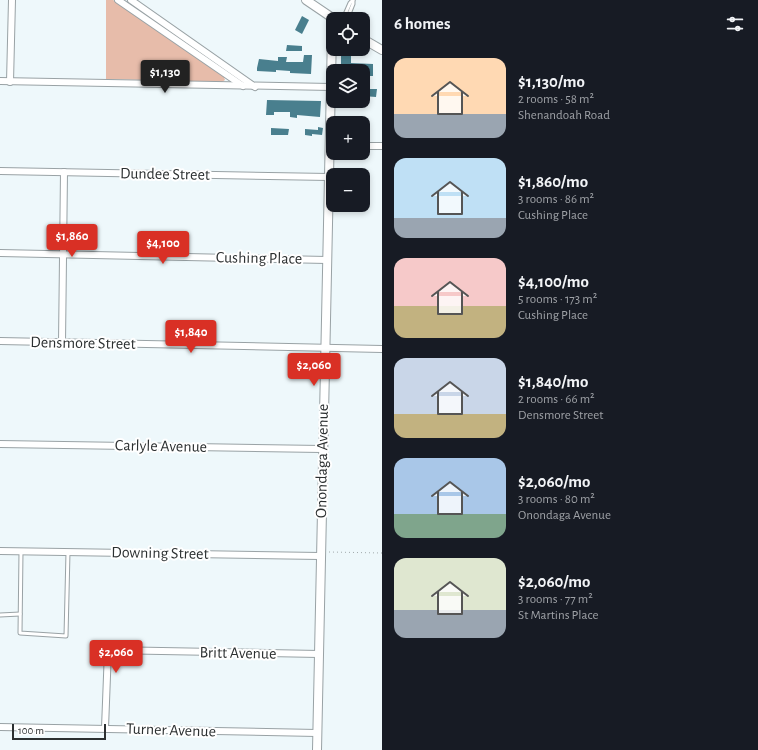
<!DOCTYPE html>
<meta charset="utf-8">
<style>
:root{--surface:#171b24;--page:#20242c;--text:#f1f3f6;--muted:#9ea1a6;--accent:#d93025}
body{margin:0;font-family:"Alegreya Sans",sans-serif;background:var(--page);color:var(--text);height:100vh;display:flex;flex-direction:column;font-size:15px;white-space:nowrap}
*{box-sizing:border-box;margin:0}
p{font-size:13px;color:var(--muted)}
.icon{flex:none;width:22px;height:22px;fill:none;stroke:currentColor;stroke-width:2;stroke-linecap:round;stroke-linejoin:round}
.map{position:relative;flex:1;overflow:hidden}
.drawer{display:flex;flex-direction:column;background:var(--surface);width:376px}
.drawer>*{flex:none}
.fabs{position:absolute;left:326px;top:12px;display:grid;gap:8px}
.fabs a{display:grid;place-items:center;width:44px;height:44px;border-radius:8px;background:var(--surface);box-shadow:0 2px 6px #0003;font-size:20px}
.scale{position:absolute;left:12px;bottom:10px;width:94px;box-sizing:border-box;padding-left:4px;border:2px solid #2c3031;border-top:0;font-size:11px;line-height:14px;white-space:nowrap;color:#2c3031;-webkit-text-stroke:3px #fff;paint-order:stroke}
.price{position:absolute;translate:-50% -34px;padding:0 9px;border-radius:4px;background:var(--accent);color:#fff;font-size:13px;line-height:26px;filter:drop-shadow(0 1px 2px #0008)}
.price::after{content:'';position:absolute;left:50%;top:24px;width:12px;height:9px;margin-left:-6px;background:inherit;clip-path:polygon(0 0,100% 0,50% 100%)}
.price.on{background:#222;color:#fff}
ul{padding:0;list-style:none}
li{display:flex;align-items:center;gap:12px;height:100px;padding:0 12px}
li span{display:grid;place-items:center;flex:none;width:112px;height:80px;border-radius:12px;color:#555}
li>.icon{margin-inline-start:auto}
span .icon{width:48px;height:48px;fill:#fffc;stroke-width:1}
li b{font-size:17px}
h2{display:flex;justify-content:space-between;align-items:center;height:48px;padding:0 12px;font-size:17px}
main{display:flex;flex:1;min-height:0}
.map>svg:first-child{display:block}
</style>
<main>
<div class="map">
<svg width="382" height="750" viewBox="0 0 382 750">
<rect width="100%" height="100%" fill="#eef8fb"/>
<polygon fill="#e7bcaa" points="106,0 113,0 224,77 225,80 222,82 106,79"/>
<g fill="#497f8e">
<polygon points="302,16 309,20 302,34 295,30"/>
<polygon points="287,45 302,46 302,51 286,51"/>
<polygon points="341,51 351,52 351,63 373,64 373,76 363,76 363,71 343,71 343,66 341,66"/>
<polygon points="304,55 312,55 311,74 290,73 290,71 276,70 276,72 257,71 257,68 259,59 278,61 278,57 287,57 286,62 303,62"/>
<polygon points="363,89 377,89 376,97 363,96"/>
<polygon points="267,100 321,101 320,117 297,115 297,118 290,117 290,112 274,112 274,115 266,115"/>
<polygon points="318,127 323,128 322,135 312,134 312,136 305,135 305,129 318,130"/>
<polygon points="271,128 289,129 288,135 271,135"/>
</g>
<g fill="none" stroke-linecap="round" stroke-linejoin="round">
<defs>
<g id="lane">
<polyline points="343,19 350,3 353,0"/>
<polyline points="347,19 353,4 353,0"/>
<polyline points="21,552 20,633 66,636 68,552"/>
<polyline points="0,615 20,614"/>
</g>
<g id="street">
<polyline points="118,0 243,86"/>
<polyline points="131,0 255,87"/>
<polyline points="0,81 331,87"/>
<polyline points="10,82 12,0"/>
<polyline points="363,146 382,146"/>
<polyline points="0,171 329,177"/>
<polyline points="0,253 327,260"/>
<polyline points="0,341 382,349"/>
<polyline points="62,343 64,172"/>
<polyline points="0,444 322,449"/>
<polyline points="0,551 320,556"/>
<polyline points="0,727 317,733"/>
<polyline points="105,728 108,650 319,654"/>
</g>
<g id="secondary">
<polyline points="306,0 334,19"/>
<polyline points="363,39 382,50"/>
<polyline points="317,750 332,33 333,27"/>
</g>
</defs>
<use href="#lane" stroke="#99a2a5" stroke-width="5"/>
<use href="#street" stroke="#99a2a5" stroke-width="8"/>
<use href="#secondary" stroke="#99a2a5" stroke-width="10"/>
<polyline stroke="#a1a9ab" stroke-width="1" stroke-dasharray="1 3" stroke-linecap="butt" points="329,552 382,553"/>
<use href="#lane" stroke="#fff" stroke-width="3"/>
<use href="#street" stroke="#fff" stroke-width="6"/>
<use href="#secondary" stroke="#fff" stroke-width="8"/>
</g>
<g text-anchor="middle" dominant-baseline="central" stroke-width="4" stroke-linejoin="round" paint-order="stroke">
<g font-size="16" fill="#2c3031" stroke="#fff">
<text transform="translate(165 174) rotate(1)">Dundee Street</text>
<text transform="translate(259 258) rotate(1)">Cushing Place</text>
<text transform="translate(83 343) rotate(1)">Densmore Street</text>
<text transform="translate(161 446) rotate(1)">Carlyle Avenue</text>
<text transform="translate(322 461) rotate(-89)">Onondaga Avenue</text>
<text transform="translate(160 553) rotate(1)">Downing Street</text>
<text transform="translate(238 653) rotate(1)">Britt Avenue</text>
<text transform="translate(171 730) rotate(2)">Turner Avenue</text>
</g>
</g>
</svg>
<div class="fabs">
<a><svg class="icon" aria-label="locate" viewBox="0 0 24 24"><circle cx="12" cy="12" r="6"/><path d="M12 2v4M12 18v4M2 12h4M18 12h4"/></svg></a>
<a><svg class="icon" aria-label="layers" viewBox="0 0 24 24"><path d="M12 4l9 5-9 5-9-5zM3 14l9 5 9-5"/></svg></a>
<a>+</a>
<a>−</a>
</div>
<div class="scale">100 m</div>
<b class="price on" style="left:165px;top:94px">$1,130</b>
<b class="price" style="left:72px;top:258px">$1,860</b>
<b class="price" style="left:163px;top:265px">$4,100</b>
<b class="price" style="left:191px;top:354px">$1,840</b>
<b class="price" style="left:314px;top:387px">$2,060</b>
<b class="price" style="left:116px;top:674px">$2,060</b>
</div>
<section class="drawer">
<h2>6 homes<svg class="icon" aria-label="filters" viewBox="0 0 24 24"><path d="M4 7h16M4 17h16"/><circle cx="9" cy="7" r="2"/><circle cx="15" cy="17" r="2"/></svg></h2>
<ul>
<li><span style="background:linear-gradient(#ffd9b3 70%,#9aa5b1 0)"><svg class="icon" aria-label="home" viewBox="0 0 24 24"><path d="M3 11l9-7 9 7M6 9v11h12V9"/></svg></span><div><b>$1,130/mo</b><p>2 rooms · 58 m²</p><p>Shenandoah Road</p></div></li>
<li><span style="background:linear-gradient(#bfe0f5 75%,#9aa5b1 0)"><svg class="icon" aria-label="home" viewBox="0 0 24 24"><path d="M3 11l9-7 9 7M6 9v11h12V9"/></svg></span><div><b>$1,860/mo</b><p>3 rooms · 86 m²</p><p>Cushing Place</p></div></li>
<li><span style="background:linear-gradient(#f6c9c9 60%,#c2b280 0)"><svg class="icon" aria-label="home" viewBox="0 0 24 24"><path d="M3 11l9-7 9 7M6 9v11h12V9"/></svg></span><div><b>$4,100/mo</b><p>5 rooms · 173 m²</p><p>Cushing Place</p></div></li>
<li><span style="background:linear-gradient(#c9d6e8 70%,#c2b280 0)"><svg class="icon" aria-label="home" viewBox="0 0 24 24"><path d="M3 11l9-7 9 7M6 9v11h12V9"/></svg></span><div><b>$1,840/mo</b><p>2 rooms · 66 m²</p><p>Densmore Street</p></div></li>
<li><span style="background:linear-gradient(#a9c7e8 70%,#7fa58c 0)"><svg class="icon" aria-label="home" viewBox="0 0 24 24"><path d="M3 11l9-7 9 7M6 9v11h12V9"/></svg></span><div><b>$2,060/mo</b><p>3 rooms · 80 m²</p><p>Onondaga Avenue</p></div></li>
<li><span style="background:linear-gradient(#dfe7d0 65%,#9aa5b1 0)"><svg class="icon" aria-label="home" viewBox="0 0 24 24"><path d="M3 11l9-7 9 7M6 9v11h12V9"/></svg></span><div><b>$2,060/mo</b><p>3 rooms · 77 m²</p><p>St Martins Place</p></div></li>
</ul>
</section>
</main>
